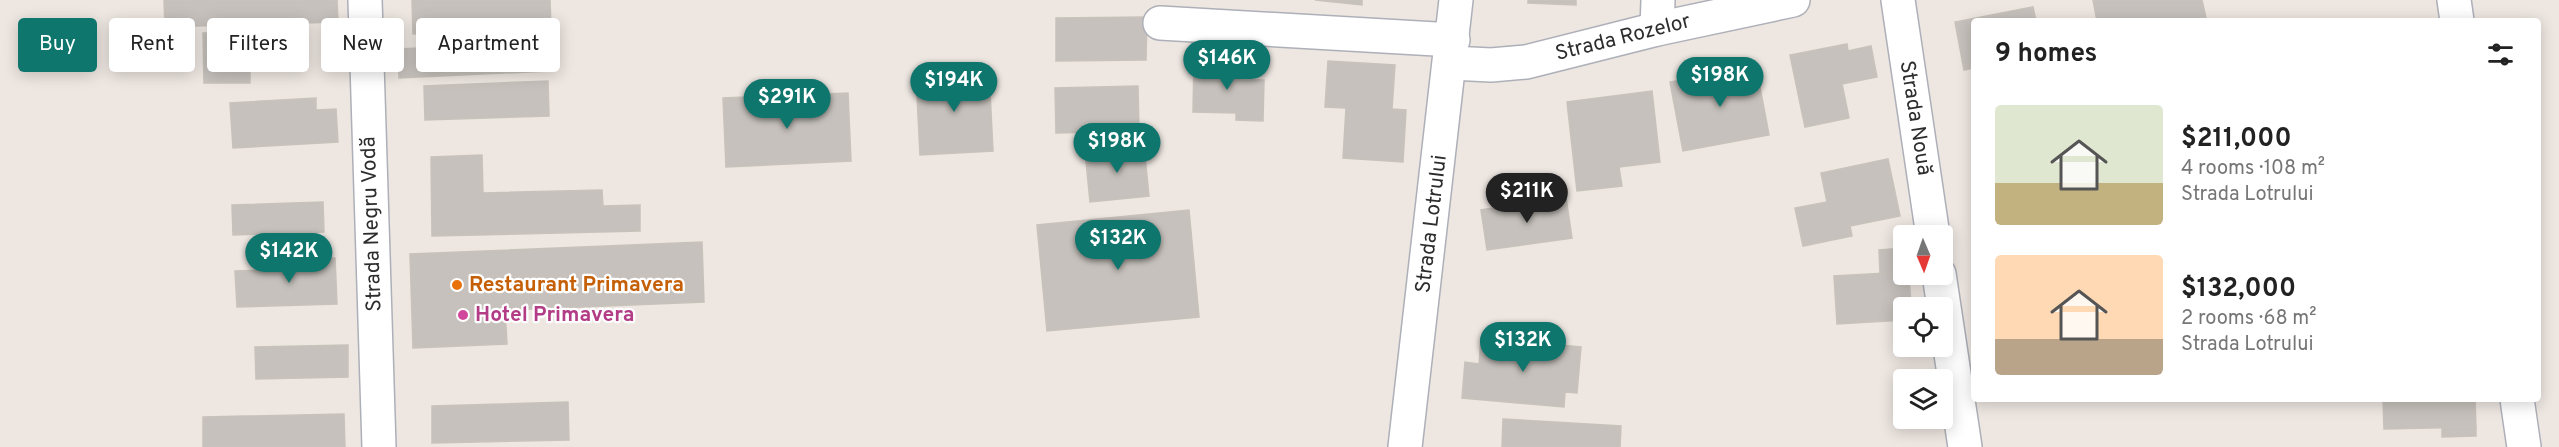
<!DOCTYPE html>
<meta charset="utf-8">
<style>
:root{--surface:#fff;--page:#f2f2f2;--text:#222;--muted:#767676;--accent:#0f766e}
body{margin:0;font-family:Overpass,sans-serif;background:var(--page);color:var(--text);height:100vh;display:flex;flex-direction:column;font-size:22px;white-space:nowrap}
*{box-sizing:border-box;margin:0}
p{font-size:20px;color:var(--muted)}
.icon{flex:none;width:33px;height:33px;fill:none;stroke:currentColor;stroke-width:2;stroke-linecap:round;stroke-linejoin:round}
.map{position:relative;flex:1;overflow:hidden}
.drawer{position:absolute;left:1971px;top:18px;width:570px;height:384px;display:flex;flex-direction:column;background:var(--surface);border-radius:6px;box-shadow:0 3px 15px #0003}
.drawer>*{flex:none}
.top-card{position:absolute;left:18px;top:18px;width:570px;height:54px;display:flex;gap:12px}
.needle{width:39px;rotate:178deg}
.fabs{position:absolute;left:1893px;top:225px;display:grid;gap:12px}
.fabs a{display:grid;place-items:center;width:60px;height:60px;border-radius:6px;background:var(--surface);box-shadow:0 3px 15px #0003;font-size:30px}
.price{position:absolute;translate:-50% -51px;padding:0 14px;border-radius:21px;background:var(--accent);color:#fff;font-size:20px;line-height:39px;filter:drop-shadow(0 2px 3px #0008)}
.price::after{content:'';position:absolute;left:50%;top:36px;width:18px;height:14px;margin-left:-9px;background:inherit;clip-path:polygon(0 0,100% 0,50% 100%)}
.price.selected{background:#222;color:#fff}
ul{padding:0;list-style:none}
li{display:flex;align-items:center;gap:18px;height:150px;padding:0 24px}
li span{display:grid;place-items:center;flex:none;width:168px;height:120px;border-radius:6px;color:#555}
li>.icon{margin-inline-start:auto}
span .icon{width:72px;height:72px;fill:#fffc;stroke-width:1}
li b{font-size:26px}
h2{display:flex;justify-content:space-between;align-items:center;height:72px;padding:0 24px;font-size:26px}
.chip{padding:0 21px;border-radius:6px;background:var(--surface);box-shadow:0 3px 15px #0003;font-size:21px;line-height:54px}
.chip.selected{background:var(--accent);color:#fff}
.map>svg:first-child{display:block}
</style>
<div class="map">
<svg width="2559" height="447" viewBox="0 0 2559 447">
<rect width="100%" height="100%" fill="#ede6e1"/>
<g fill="#c6c1bc" stroke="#c8c2bb" stroke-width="1.5">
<polygon points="164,0 337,0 338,22 165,27"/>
<polygon points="412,0 550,0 551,28 413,34"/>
<polygon points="1315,0 1362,0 1362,5"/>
<polygon points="1528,0 1576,0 1576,5 1528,3"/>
<polygon points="2093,0 2202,0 2206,18 2188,21 2097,21"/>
<polygon points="2033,7 2036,21 1974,21 1974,68 1964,70 1955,22"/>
<polygon points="1147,17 1146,60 1056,61 1056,18"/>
<polygon points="250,32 250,83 204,83 203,33"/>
<polygon points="547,42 548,71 399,78 398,49"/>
<polygon points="1847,44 1848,51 1871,46 1877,77 1842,84 1849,118 1805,127 1790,55"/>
<polygon points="1194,61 1242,62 1241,80 1264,80 1263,121 1236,120 1236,113 1193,112"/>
<polygon points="1328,61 1395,65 1392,109 1406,110 1403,162 1343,158 1346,108 1325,107"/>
<polygon points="1756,66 1769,135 1683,151 1670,82"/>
<polygon points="989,72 993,151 920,155 916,76"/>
<polygon points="548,81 549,116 425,120 424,86"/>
<polygon points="1138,86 1139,131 1056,133 1055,88"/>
<polygon points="1652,91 1660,162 1619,167 1622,186 1577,191 1567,102"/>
<polygon points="848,93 851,161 726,167 723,98"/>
<polygon points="316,98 316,110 336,109 338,142 233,148 230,103"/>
<polygon points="1144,146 1149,196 1090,202 1085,151"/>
<polygon points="482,155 483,193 602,190 603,206 640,205 640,231 432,236 431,157"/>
<polygon points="1888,159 1900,216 1850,226 1852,236 1803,246 1795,208 1827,202 1821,173"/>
<polygon points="1566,197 1572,238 1487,250 1481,210"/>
<polygon points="323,202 324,232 233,235 232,205"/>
<polygon points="1189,210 1199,317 1047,331 1037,225"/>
<polygon points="702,242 704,302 505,310 507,344 413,348 410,254"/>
<polygon points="1904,248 1904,272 1880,273 1879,250"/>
<polygon points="335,258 337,304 237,307 235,271 268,270 268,261"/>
<polygon points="1904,272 1904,274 1909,274 1911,308 1904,308 1904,320 1837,324 1834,276"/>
<polygon points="1481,338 1581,347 1577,393 1565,392 1564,407 1462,398 1465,362 1479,364"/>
<polygon points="348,345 348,377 256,379 255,347"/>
<polygon points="2383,399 2475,399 2476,427 2384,429"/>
<polygon points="568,402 569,440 432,443 432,406"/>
<polygon points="344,414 345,447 203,447 203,417"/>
<polygon points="1503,419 1621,426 1620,447 1502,447"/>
<polygon points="2442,427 2476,427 2476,436 2442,437"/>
</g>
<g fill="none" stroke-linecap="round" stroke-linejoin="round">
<defs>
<g id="minor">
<polyline points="365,0 379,447"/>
<polyline points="1898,0 1933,236"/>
<polyline points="1160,23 1453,40"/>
<polyline points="1657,29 1658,0"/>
<polyline points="1451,63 1491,65 1526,62 1657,29 1793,0"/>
<polyline points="1939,274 1965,447"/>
<polyline points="1405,447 1456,0"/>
</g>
<g id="secondary">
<polyline points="2454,0 2457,21"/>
<polyline points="2517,399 2524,447"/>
</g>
</defs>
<use href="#minor" stroke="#adb0b8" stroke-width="36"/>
<use href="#secondary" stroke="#adb0b8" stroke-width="36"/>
<use href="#minor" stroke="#fff" stroke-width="33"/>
<use href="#secondary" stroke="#fff" stroke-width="33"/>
</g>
<circle fill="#e8710a" stroke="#fff" stroke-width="2" cx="457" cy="285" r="6"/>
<circle fill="#d1479c" stroke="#fff" stroke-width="2" cx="463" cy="315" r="6"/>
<g text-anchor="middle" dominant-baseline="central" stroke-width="4.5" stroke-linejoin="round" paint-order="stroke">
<g font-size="21" fill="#2d2d2d" stroke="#fff">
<text transform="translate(1623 38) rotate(-14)">Strada Rozelor</text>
<text transform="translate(1915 118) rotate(81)">Strada Nouă</text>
<text transform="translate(372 224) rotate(-92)">Strada Negru Vodă</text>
<text transform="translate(1432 224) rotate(-83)">Strada Lotrului</text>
</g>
<g font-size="21" font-weight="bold" fill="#c56008" stroke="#fff" text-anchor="start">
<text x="469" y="285">Restaurant Primavera</text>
</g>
<g font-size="21" font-weight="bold" fill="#b23c85" stroke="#fff" text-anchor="start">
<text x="475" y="315">Hotel Primavera</text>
</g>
</g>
</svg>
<div class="fabs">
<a><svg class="needle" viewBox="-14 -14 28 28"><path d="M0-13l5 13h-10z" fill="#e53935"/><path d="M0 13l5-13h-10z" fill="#767676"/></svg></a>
<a><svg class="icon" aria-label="locate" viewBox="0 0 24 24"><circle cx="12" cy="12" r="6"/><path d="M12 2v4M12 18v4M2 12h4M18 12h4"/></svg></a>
<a><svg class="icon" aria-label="layers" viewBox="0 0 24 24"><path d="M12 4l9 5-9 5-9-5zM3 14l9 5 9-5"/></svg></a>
</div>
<b class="price" style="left:1227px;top:91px">$146K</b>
<b class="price" style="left:1720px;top:108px">$198K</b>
<b class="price" style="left:954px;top:113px">$194K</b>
<b class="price" style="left:787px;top:130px">$291K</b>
<b class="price" style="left:1117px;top:174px">$198K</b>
<b class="price selected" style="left:1527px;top:224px">$211K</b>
<b class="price" style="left:1118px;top:271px">$132K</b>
<b class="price" style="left:289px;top:284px">$142K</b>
<b class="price" style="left:1523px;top:373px">$132K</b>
<div class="top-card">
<a class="chip selected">Buy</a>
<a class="chip">Rent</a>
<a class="chip">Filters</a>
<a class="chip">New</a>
<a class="chip">Apartment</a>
</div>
<section class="drawer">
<h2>9 homes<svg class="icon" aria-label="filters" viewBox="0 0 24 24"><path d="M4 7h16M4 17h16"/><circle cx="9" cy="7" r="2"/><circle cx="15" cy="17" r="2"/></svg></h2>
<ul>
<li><span style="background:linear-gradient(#dfe7d0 65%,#c2b280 0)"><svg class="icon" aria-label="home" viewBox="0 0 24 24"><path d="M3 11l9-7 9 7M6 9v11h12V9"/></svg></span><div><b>$211,000</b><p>4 rooms · 108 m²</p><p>Strada Lotrului</p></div></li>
<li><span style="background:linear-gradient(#ffd9b3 70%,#b9a48a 0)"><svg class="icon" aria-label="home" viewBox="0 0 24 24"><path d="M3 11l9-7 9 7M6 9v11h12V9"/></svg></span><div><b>$132,000</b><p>2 rooms · 68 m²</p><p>Strada Lotrului</p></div></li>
</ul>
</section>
</div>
